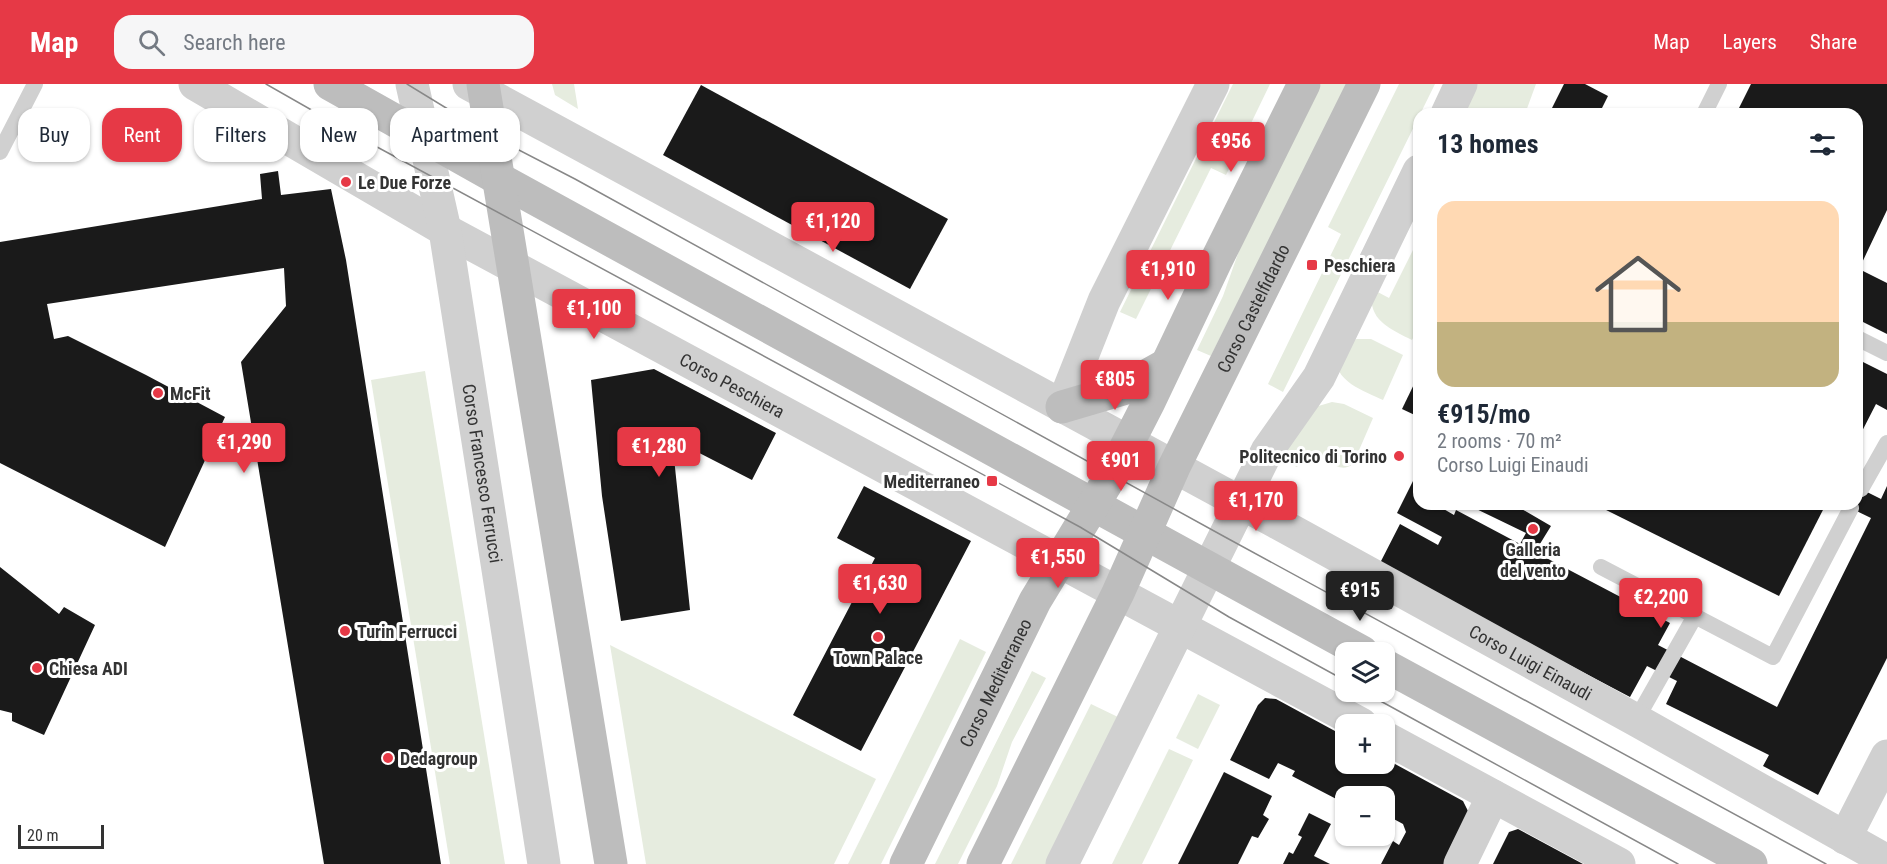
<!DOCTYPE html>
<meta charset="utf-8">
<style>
:root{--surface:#fff;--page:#f6f6f7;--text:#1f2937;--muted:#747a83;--line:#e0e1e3;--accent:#e63946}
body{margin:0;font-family:"Roboto Condensed",sans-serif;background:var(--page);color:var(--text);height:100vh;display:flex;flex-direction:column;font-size:22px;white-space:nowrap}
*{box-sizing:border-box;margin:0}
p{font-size:20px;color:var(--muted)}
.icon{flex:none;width:33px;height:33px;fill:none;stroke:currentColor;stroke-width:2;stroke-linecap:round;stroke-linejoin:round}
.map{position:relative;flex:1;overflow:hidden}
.side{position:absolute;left:1413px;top:24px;width:450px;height:402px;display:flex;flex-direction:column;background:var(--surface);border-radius:18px;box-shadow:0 2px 4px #0004}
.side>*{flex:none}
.guide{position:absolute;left:18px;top:24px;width:570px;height:54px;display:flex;gap:12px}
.tools{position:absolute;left:1335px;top:558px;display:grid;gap:12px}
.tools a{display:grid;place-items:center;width:60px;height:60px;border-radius:12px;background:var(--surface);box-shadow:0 2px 4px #0004;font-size:30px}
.scale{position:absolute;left:18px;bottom:15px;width:86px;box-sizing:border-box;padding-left:6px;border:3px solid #333;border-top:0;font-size:16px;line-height:21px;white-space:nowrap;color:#333;-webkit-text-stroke:4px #fff;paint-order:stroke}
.price{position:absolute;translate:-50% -51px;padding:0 14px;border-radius:6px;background:var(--accent);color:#fff;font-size:20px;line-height:39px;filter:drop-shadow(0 2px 3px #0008)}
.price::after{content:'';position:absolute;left:50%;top:36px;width:18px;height:14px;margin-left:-9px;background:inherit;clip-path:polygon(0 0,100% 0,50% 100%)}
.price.active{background:#222;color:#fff}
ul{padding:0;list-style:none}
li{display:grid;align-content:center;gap:12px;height:318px;padding:0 24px}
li+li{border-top:2px solid var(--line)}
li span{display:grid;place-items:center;height:186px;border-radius:18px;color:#555}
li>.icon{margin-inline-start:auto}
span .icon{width:108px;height:108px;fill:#fffc;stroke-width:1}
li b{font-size:26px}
h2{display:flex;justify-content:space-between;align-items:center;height:72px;padding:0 24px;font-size:26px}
.chip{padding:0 21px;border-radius:18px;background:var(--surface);box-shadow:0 2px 4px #0004;font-size:21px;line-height:54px}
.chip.active{background:var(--accent);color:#fff}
header{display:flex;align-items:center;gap:36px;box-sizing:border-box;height:84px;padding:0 30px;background:var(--accent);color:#fff}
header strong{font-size:28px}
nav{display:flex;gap:33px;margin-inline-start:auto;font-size:21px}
.search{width:420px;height:54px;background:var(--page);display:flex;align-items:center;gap:15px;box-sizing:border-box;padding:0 21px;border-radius:18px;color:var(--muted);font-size:22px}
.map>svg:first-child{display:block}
</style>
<header>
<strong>Map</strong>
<div class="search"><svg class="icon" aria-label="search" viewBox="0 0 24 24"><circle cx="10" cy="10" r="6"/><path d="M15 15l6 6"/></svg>Search here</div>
<nav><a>Map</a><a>Layers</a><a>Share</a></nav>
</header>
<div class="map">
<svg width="1887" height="780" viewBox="0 0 1887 780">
<rect width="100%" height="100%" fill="#fff"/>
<g fill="#e6ecdf">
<polygon points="552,0 574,0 578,25 555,11"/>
<polygon points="1233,0 1270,0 1226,91 1211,84 1136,235 1120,228"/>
<polygon points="1321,0 1347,0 1211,272 1197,266 1223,212 1240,164"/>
<polygon points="1399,0 1435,0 1283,308 1268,300 1341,150 1328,143"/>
<polygon points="1474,0 1536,0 1525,30 1457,30"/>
<path d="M 1419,154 L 1419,243 L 1412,256 C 1389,244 1367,236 1372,205 L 1389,214 Z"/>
<path d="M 1357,255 L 1371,255 L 1403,271 L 1383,316 C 1366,308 1330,296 1338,271 C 1340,266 1343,262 1345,258 Z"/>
<polygon points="425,287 505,780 450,780 371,296"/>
<path d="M 1332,318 L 1344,320 L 1373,334 L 1353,380 C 1335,394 1326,363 1301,377 L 1297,383 L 1277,374 L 1315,323 Z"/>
<polygon points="960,555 986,568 881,780 848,780"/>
<polygon points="610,561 876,695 834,780 646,780"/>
<polygon points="1032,587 1046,594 1012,658 997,702 958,780 935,780"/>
<polygon points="1198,610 1220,621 1198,665 1176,654"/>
<polygon points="1091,620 1120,634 1047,780 1011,780"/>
<polygon points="1169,665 1193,676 1142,780 1112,780"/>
</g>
<g fill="#1a1a1a">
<polygon points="1564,0 1585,0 1608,12 1599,30 1549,30"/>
<polygon points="1751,0 1887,0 1887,126 1859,185 1887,199 1887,250 1857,235 1857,30 1736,30"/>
<polygon points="701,1 948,135 910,205 663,71"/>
<polygon points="278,87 281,111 331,105 346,176 441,780 324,780 241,278 286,222 284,184 47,220 54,255 68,252 146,291 225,333 165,463 0,379 0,158 262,115 260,90"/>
<polygon points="1857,275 1887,290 1887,326 1876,320 1857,357"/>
<polygon points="654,285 776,349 752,396 672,355 690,526 621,537 602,412 591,296"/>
<polygon points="1419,290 1419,333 1402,325"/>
<polygon points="1419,385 1419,420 1435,420 1454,431 1456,426 1520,460 1526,449 1466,420 1513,420 1551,442 1535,468 1670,539 1658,561 1777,623 1871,434 1842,420 1857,420 1857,403 1881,415 1887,402 1887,574 1818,711 1763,682 1769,671 1666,620 1677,597 1647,582 1630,613 1379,481 1400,440 1438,461 1442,453 1397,429"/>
<polygon points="864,402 971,457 861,667 793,631 875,474 837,454"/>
<polygon points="1594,420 1826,420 1779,512"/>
<polygon points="0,483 59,530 64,523 95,541 44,651 12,637 12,629 0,626"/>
<polygon points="1265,614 1276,615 1346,653 1346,680 1384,680 1384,674 1463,717 1469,729 1447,780 1381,780 1393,757 1399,761 1406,748 1403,740 1390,733 1384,745 1384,712 1346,712 1346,720 1292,692 1295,687 1278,679 1269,695 1230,676 1258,621"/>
<polygon points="1224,688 1272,712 1263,731 1269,735 1258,754 1252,752 1238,780 1178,780"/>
<polygon points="1309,729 1331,740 1314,772 1330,780 1283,780 1289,768 1293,770 1302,753 1298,751"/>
<polygon points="1518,745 1583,780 1493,780 1509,748"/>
</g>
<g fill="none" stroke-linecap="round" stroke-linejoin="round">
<g stroke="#d0d0d0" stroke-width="16">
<polyline points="1704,30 1719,0"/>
<polyline points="0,68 35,0"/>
<polyline points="1857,254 1887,269"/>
<polyline points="1861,405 1887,359"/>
<polyline points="1601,483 1773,573 1851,424"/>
<polyline points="1636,636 1695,532"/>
</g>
<g stroke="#d0d0d0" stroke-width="33">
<path id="s1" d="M 195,0 L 445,146 L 1361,640"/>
<path id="s2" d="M 412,0 L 445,146 L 544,780"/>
<path id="s3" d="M 469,0 L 1276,438 L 1636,636 L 1887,777"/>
<polyline points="1447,30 1461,0"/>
<polyline points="1062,323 1104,217 1213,0"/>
<polyline points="1384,653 1619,780"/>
<polyline points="1845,754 1887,672"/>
<polyline points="1062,780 1267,367 1319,293 1419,87"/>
<polyline points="1460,780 1493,712"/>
</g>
<g stroke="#bdbdbd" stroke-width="33">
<polyline points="330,0 499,95 1362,568"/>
<polyline points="483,0 611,780"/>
<polyline points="1062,323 1123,305 1166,281"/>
<polyline points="1384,581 1751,780"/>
<path id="s4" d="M 906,780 L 1035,517 L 1112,390 L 1149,318 L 1216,177 L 1304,0"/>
<path id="s5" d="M 983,780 L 1118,509 L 1174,383 L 1364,0"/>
</g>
<g stroke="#888" stroke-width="1.5">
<polyline points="266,0 366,57 1080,443 1229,533 1346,597"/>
<polyline points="407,0 492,52 575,95 1225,453 1826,780"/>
<polyline points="1364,608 1678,780"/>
</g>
</g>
<g fill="#e63946" stroke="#fff" stroke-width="2">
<circle cx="346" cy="98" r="6"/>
<rect x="1306" y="175" width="12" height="12" rx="3"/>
<circle cx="158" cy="309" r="6"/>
<circle cx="1399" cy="372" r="6"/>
<rect x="986" y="391" width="12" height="12" rx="3"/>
<circle cx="1533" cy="445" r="6"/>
<circle cx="345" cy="547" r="6"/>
<circle cx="878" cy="553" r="6"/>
<circle cx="37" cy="584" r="6"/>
<circle cx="388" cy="674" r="6"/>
</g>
<g text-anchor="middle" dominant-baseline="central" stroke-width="6" stroke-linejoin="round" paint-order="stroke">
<g font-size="18" font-weight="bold" fill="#333" stroke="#fff" text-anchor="start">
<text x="358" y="98">Le Due Forze</text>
<text x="1324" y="181">Peschiera</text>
<text x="170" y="309">McFit</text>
<text x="1387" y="372" text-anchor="end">Politecnico di Torino</text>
<text x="980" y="397" text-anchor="end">Mediterraneo</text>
<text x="1533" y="465" text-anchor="middle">Galleria<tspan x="1533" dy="21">del vento</tspan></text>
<text x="357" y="547">Turin Ferrucci</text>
<text x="878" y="573" text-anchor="middle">Town Palace</text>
<text x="49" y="584">Chiesa ADI</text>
<text x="400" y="674">Dedagroup</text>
</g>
<g font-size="18" fill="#333" stroke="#fff">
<text stroke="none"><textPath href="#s5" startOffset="618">Corso Castelfidardo</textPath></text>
<text stroke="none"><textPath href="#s1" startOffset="616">Corso Peschiera</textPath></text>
<text stroke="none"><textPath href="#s2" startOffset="396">Corso Francesco Ferrucci</textPath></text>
<text stroke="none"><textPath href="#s3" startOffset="1209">Corso Luigi Einaudi</textPath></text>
<text stroke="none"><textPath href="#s4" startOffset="202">Corso Mediterraneo</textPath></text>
</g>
</g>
</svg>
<div class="tools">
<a><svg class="icon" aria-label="layers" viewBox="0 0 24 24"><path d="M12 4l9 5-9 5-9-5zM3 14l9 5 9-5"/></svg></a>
<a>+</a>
<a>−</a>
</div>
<div class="scale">20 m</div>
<b class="price" style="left:1231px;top:89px">€956</b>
<b class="price" style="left:833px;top:169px">€1,120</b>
<b class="price" style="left:1168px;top:217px">€1,910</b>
<b class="price" style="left:594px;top:256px">€1,100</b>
<b class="price" style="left:1115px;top:327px">€805</b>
<b class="price" style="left:244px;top:390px">€1,290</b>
<b class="price" style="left:659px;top:394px">€1,280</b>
<b class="price" style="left:1121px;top:408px">€901</b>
<b class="price" style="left:1256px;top:448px">€1,170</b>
<b class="price" style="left:1058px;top:505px">€1,550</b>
<b class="price" style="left:880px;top:531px">€1,630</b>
<b class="price active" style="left:1360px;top:538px">€915</b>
<b class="price" style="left:1661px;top:545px">€2,200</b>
<div class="guide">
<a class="chip">Buy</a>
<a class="chip active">Rent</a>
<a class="chip">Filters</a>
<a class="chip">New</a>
<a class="chip">Apartment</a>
</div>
<section class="side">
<h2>13 homes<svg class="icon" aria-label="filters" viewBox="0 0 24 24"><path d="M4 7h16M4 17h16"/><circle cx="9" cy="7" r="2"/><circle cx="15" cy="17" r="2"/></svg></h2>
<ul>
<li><span style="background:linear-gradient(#ffd9b3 65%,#c2b280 0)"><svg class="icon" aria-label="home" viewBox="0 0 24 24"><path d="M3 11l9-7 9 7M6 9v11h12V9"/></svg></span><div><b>€915/mo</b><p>2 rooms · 70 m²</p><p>Corso Luigi Einaudi</p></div></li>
</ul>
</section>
</div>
